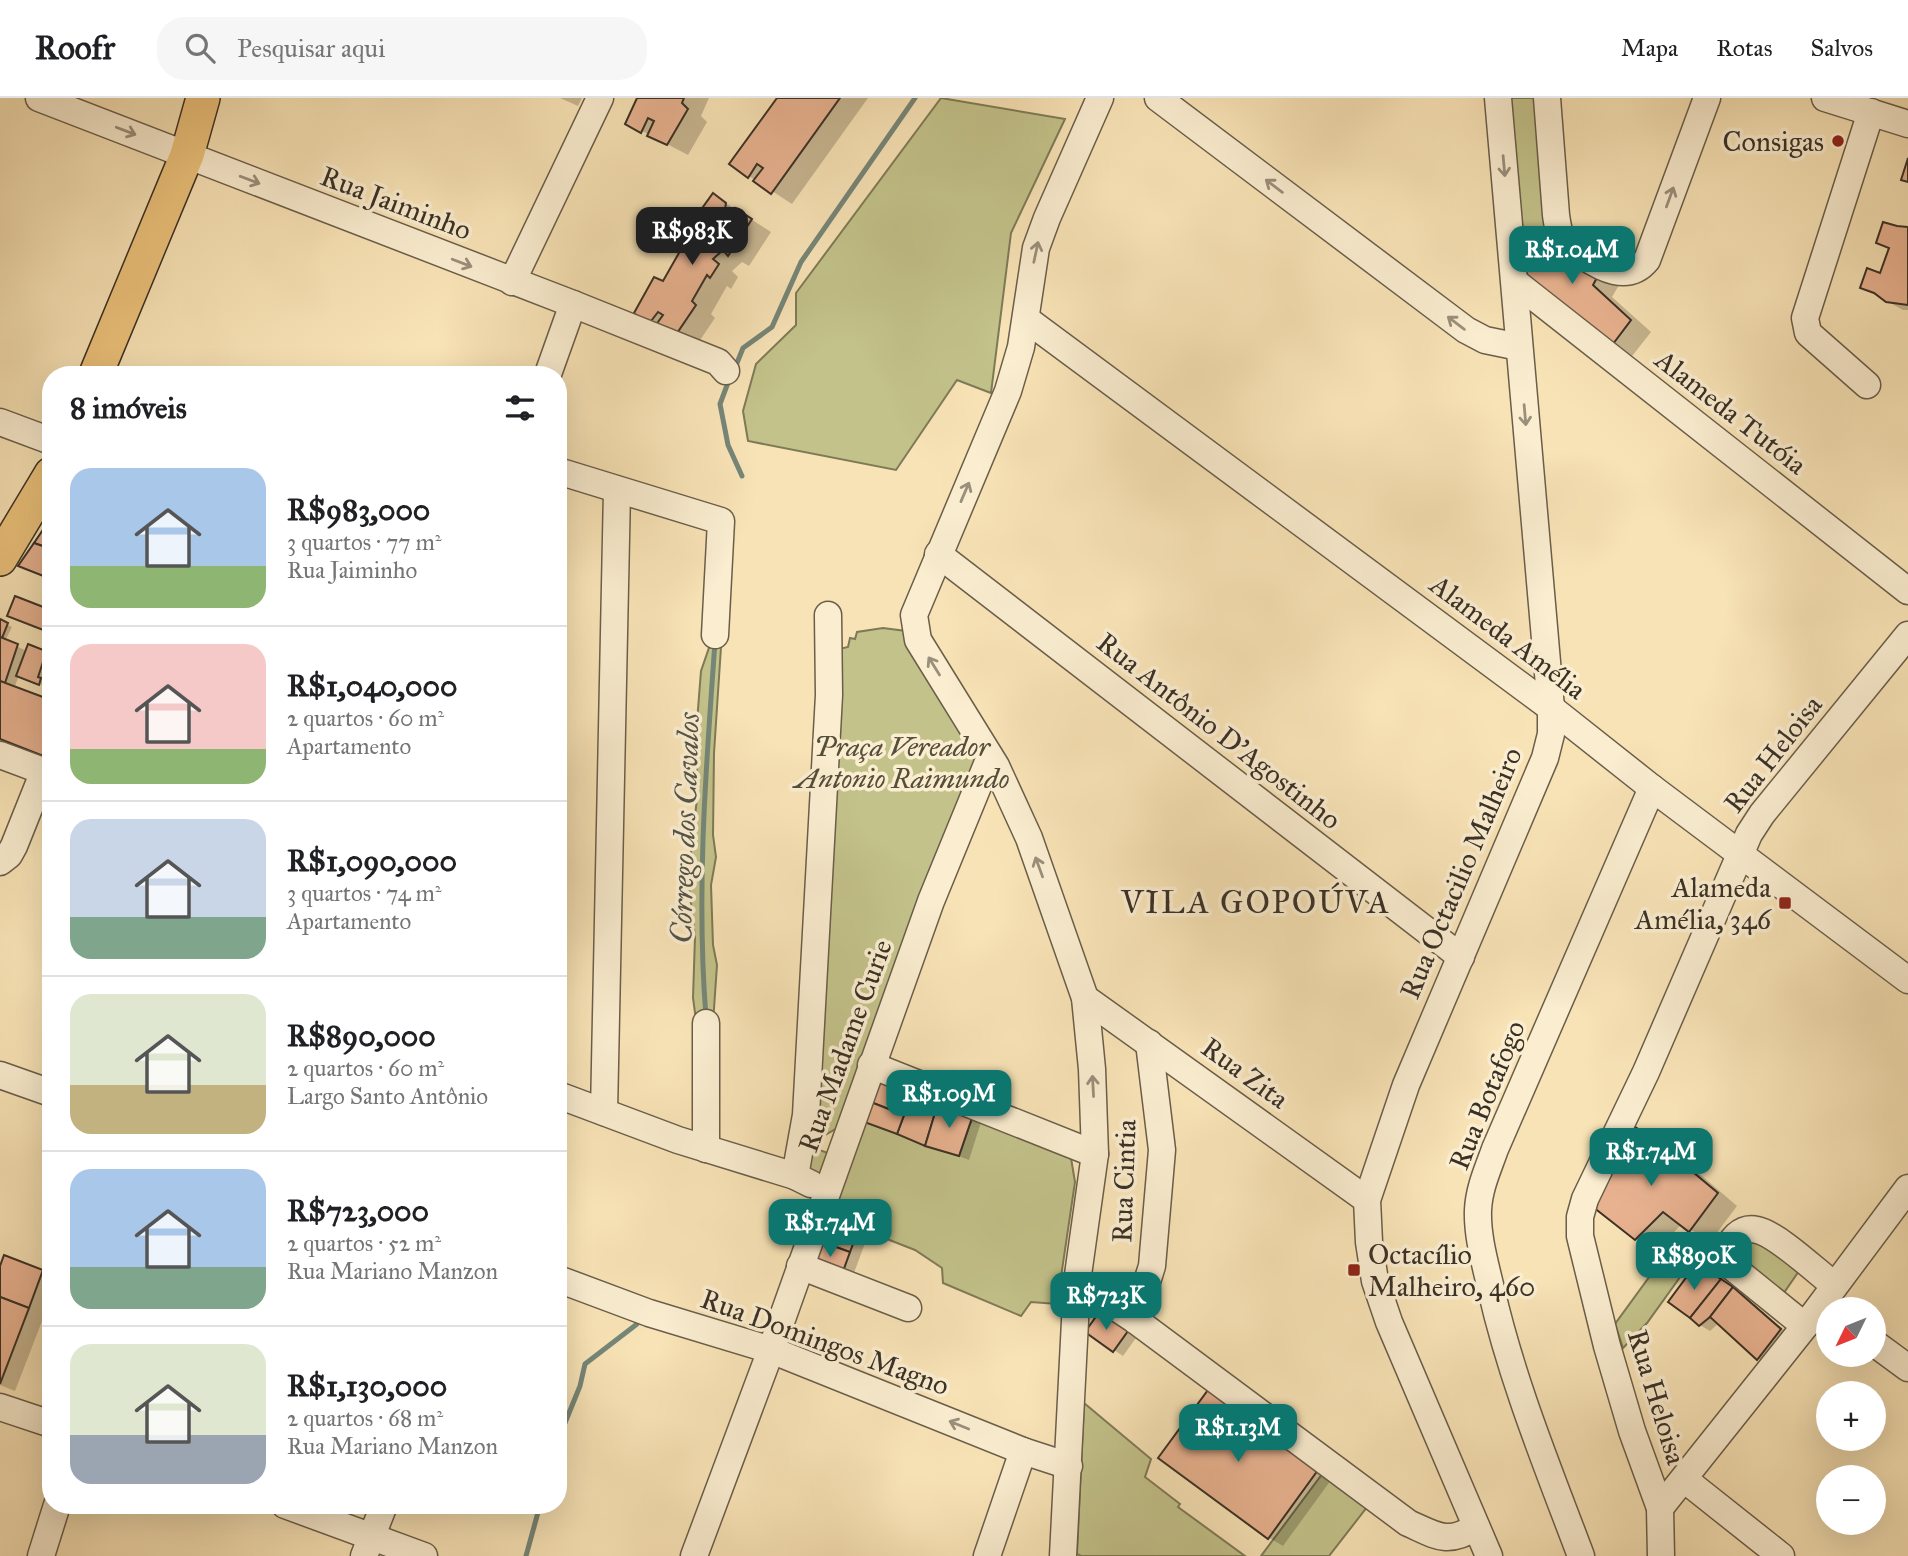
<!DOCTYPE html>
<html lang="pt">
<meta charset="utf-8">
<style>
:root{--surface:#fff;--page:#f6f6f6;--text:#202124;--muted:#757577;--line:#e0e0e0;--accent:#0f766e}
body{margin:0;font-family:"IM FELL Great Primer",serif;background:var(--page);color:var(--text);height:100vh;display:flex;flex-direction:column;font-size:26px;white-space:nowrap}
*{box-sizing:border-box;margin:0}
p{font-size:23px;color:var(--muted)}
.icon{flex:none;width:38px;height:38px;fill:none;stroke:currentColor;stroke-width:2;stroke-linecap:round;stroke-linejoin:round}
.map{position:relative;flex:1;overflow:hidden}
.side{position:absolute;left:42px;top:268px;width:525px;height:1148px;display:flex;flex-direction:column;background:var(--surface);border-radius:28px;box-shadow:0 7px 28px #0002}
.side>*{flex:none}
.needle{width:46px;rotate:227deg}
.buttons{position:absolute;left:1816px;top:1199px;display:grid;gap:14px}
.buttons a{display:grid;place-items:center;width:70px;height:70px;border-radius:50%;background:var(--surface);box-shadow:0 7px 28px #0002;font-size:35px}
.price{position:absolute;translate:-50% -60px;padding:0 16px;border-radius:14px;background:var(--accent);color:#fff;font-size:23px;line-height:46px;filter:drop-shadow(0 2px 4px #0008)}
.price::after{content:'';position:absolute;left:50%;top:42px;width:21px;height:16px;margin-left:-10px;background:inherit;clip-path:polygon(0 0,100% 0,50% 100%)}
.price.active{background:#222;color:#fff}
ul{padding:0;list-style:none}
li{display:flex;align-items:center;gap:21px;height:175px;padding:0 28px}
li+li{border-top:2px solid var(--line)}
li span{display:grid;place-items:center;flex:none;width:196px;height:140px;border-radius:21px;color:#555}
li>.icon{margin-inline-start:auto}
span .icon{width:84px;height:84px;fill:#fffc;stroke-width:1}
li b{font-size:30px}
h2{display:flex;justify-content:space-between;align-items:center;height:84px;padding:0 28px;font-size:30px}
header{display:flex;align-items:center;gap:42px;box-sizing:border-box;height:98px;padding:0 35px;background:var(--surface);border-bottom:2px solid var(--line)}
header strong{font-size:33px}
nav{display:flex;gap:38px;margin-inline-start:auto;font-size:24px}
.search{width:490px;height:63px;background:var(--page);display:flex;align-items:center;gap:18px;box-sizing:border-box;padding:0 24px;border-radius:28px;color:var(--muted);font-size:26px}
.map>svg:first-child{display:block}
</style>
<header>
<strong>Roofr</strong>
<div class="search"><svg class="icon" aria-label="search" viewBox="0 0 24 24"><circle cx="10" cy="10" r="6"/><path d="M15 15l6 6"/></svg>Pesquisar aqui</div>
<nav><a>Mapa</a><a>Rotas</a><a>Salvos</a></nav>
</header>
<div class="map">
<svg width="1908" height="1458" viewBox="0 0 1908 1458">
<rect width="100%" height="100%" fill="#f8e3b6"/>
<filter id="stains"><feTurbulence type="fractalNoise" baseFrequency=".00286" numOctaves="4"/><feColorMatrix values="0 0 0 0 .2 0 0 0 0 .09 0 0 0 0 .02 0 0 0 .5 -.17"/></filter>
<radialGradient id="worn" r=".72"><stop offset=".6" stop-color="#630" stop-opacity="0"/><stop offset="1" stop-color="#630" stop-opacity=".3"/></radialGradient>
<g fill="#c3c28a" stroke="#7e7a58" stroke-width="2">
<polygon points="941,0 1065,21 1011,135 991,295 957,282 896,372 748,343 743,313 756,266 796,227 796,195"/>
<polygon points="1506,0 1541,0 1551,137 1521,147"/>
<polygon points="883,530 906,533 975,657 975,674 839,1029 825,1037 814,1028 835,552 848,549 850,540 855,541 857,534"/>
<polygon points="711,544 721,549 714,655 713,737 716,759 711,787 713,847 717,867 713,925 696,922 693,900 695,839 688,781 698,691 695,649 701,573"/>
<polygon points="973,1017 1071,1060 1075,1084 1057,1206 1031,1204 1021,1218 943,1185 942,1170 915,1152 828,1118 857,1021 959,1058"/>
<polygon points="814,1050 828,1055 817,1083 801,1060 809,1052"/>
<polygon points="1751,1144 1766,1147 1799,1173 1781,1199 1743,1173 1740,1156"/>
<polygon points="1663,1160 1683,1175 1647,1225 1623,1250 1615,1226"/>
<polygon points="1084,1305 1151,1361 1145,1379 1180,1406 1178,1409 1245,1458 1081,1458 1077,1456"/>
<polygon points="1326,1371 1371,1404 1329,1458 1261,1458"/>
</g>
<g fill="#0003">
<polygon points="560,0 582,0 578,8"/>
<polygon points="638,0 709,0 701,18 707,24 688,57 627,25"/>
<polygon points="779,0 868,0 792,106 749,78"/>
<polygon points="713,97 771,134 749,168 742,164 732,173 738,179 731,191 727,188 711,216 715,220 692,254 649,226 664,185"/>
<polygon points="1908,131 1908,212 1903,212 1862,189 1882,177 1890,151 1878,144"/>
<polygon points="1590,164 1619,187 1612,199 1651,234 1633,257 1629,259 1527,185"/>
<polygon points="51,513 51,536 9,517"/>
<polygon points="0,523 12,529 5,543 27,553 29,549 51,557 51,575 47,585 51,586 51,591 19,577 14,591 51,604 51,663 0,644"/>
<polygon points="872,983 981,1024 969,1062 859,1020"/>
<polygon points="1632,1029 1672,1052 1737,1108 1710,1144 1682,1126 1656,1152 1636,1141"/>
<polygon points="829,1121 868,1137 851,1183 821,1171"/>
<polygon points="5,1159 51,1178 51,1217 50,1220 44,1218 15,1293 0,1287 0,1173"/>
<polygon points="1722,1184 1743,1197 1790,1237 1768,1266 1759,1261 1719,1225 1710,1233 1700,1227"/>
<polygon points="1110,1221 1136,1240 1123,1258 1114,1252"/>
<polygon points="1209,1294 1331,1382 1283,1448 1268,1439"/>
</g>
<g fill="none" stroke-linecap="round" stroke-linejoin="round">
<g stroke="#758678" stroke-width="5">
<polyline points="735,270 743,250 772,229 801,164 915,0"/>
<polyline points="729,282 720,306 728,347 742,378"/>
<path d="M 706,919 C 696,793 706,669 715,544"/>
<polyline points="558,1342 580,1288 585,1266 637,1226"/>
<polyline points="526,1458 540,1407"/>
</g>
</g>
<g fill="#e8b290" stroke="#3a3126" stroke-width="2">
<polygon points="637,0 684,0 682,5 688,11 667,47 647,38 654,23 648,20 641,35 625,26"/>
<polygon points="777,0 840,0 771,96 753,83 763,70 757,66 748,80 729,66"/>
<polygon points="1908,60 1908,84 1901,82"/>
<polygon points="713,95 726,105 724,117 729,120 735,110 752,121 728,158 723,152 713,161 719,166 710,180 707,177 692,203 696,207 671,244 653,231 663,217 658,214 648,227 634,215 654,179 663,183 692,132 688,130"/>
<polygon points="1883,124 1897,128 1908,129 1908,207 1886,204 1874,195 1860,190 1867,170 1880,175 1889,150 1876,145"/>
<polygon points="1551,137 1600,174 1593,187 1631,222 1613,246 1525,186 1527,169 1521,147"/>
<polygon points="51,420 51,451 34,445"/>
<polygon points="34,445 51,451 51,481 18,468"/>
<polygon points="15,498 51,512 51,535 7,518"/>
<polygon points="0,521 8,525 2,540 0,539"/>
<polygon points="0,539 18,546 5,585 0,583"/>
<polygon points="28,546 51,555 49,563 44,561 38,579 41,580 39,587 16,578"/>
<polygon points="0,583 51,602 51,661 0,641"/>
<polygon points="871,980 912,996 904,1017 863,1001"/>
<polygon points="912,996 938,1005 925,1048 897,1036"/>
<polygon points="863,1001 904,1017 897,1036 856,1021"/>
<polygon points="938,1005 973,1017 959,1058 925,1048"/>
<polygon points="1632,1027 1651,1039 1718,1095 1689,1134 1663,1114 1635,1142 1593,1109"/>
<polygon points="828,1118 859,1130 850,1154 819,1143"/>
<polygon points="819,1143 850,1154 841,1179 810,1167"/>
<polygon points="4,1157 43,1172 29,1210 0,1199 0,1168"/>
<polygon points="1691,1173 1712,1176 1721,1181 1690,1220 1668,1204"/>
<polygon points="1721,1181 1733,1189 1710,1219 1699,1228 1690,1220"/>
<polygon points="1733,1189 1781,1231 1757,1262 1710,1219"/>
<polygon points="0,1199 29,1210 0,1286"/>
<polygon points="1100,1213 1128,1233 1113,1254 1085,1234"/>
<polygon points="1208,1292 1318,1372 1268,1441 1158,1360"/>
</g>
<g fill="none" stroke-linecap="round" stroke-linejoin="round">
<defs>
<g id="minor">
<polyline points="39,0 573,206 718,264 726,273"/>
<polyline points="1158,0 1466,232 1485,242 1519,249"/>
<path d="M 1547,0 L 1556,117 C 1557,124 1558,132 1561,139 C 1565,147 1574,152 1582,157 C 1601,170 1628,185 1647,162 L 1707,0"/>
<polyline points="1825,0 1908,26"/>
<polyline points="512,184 600,0"/>
<polyline points="1515,184 1908,493"/>
<polyline points="1026,221 1551,610 1652,690 1908,882"/>
<polyline points="548,276 573,206"/>
<polyline points="1867,287 1808,235 1805,220 1871,14"/>
<polyline points="0,324 51,343"/>
<polyline points="558,373 721,423 715,537"/>
<polyline points="938,456 1461,859"/>
<polyline points="0,657 51,676"/>
<polyline points="0,764 9,757 14,748 44,673"/>
<polyline points="1085,900 1367,1102"/>
<polyline points="871,967 1095,1056"/>
<polyline points="0,977 51,995"/>
<polyline points="558,997 678,1042 795,1078 811,1086"/>
<polyline points="604,1014 617,392"/>
<polyline points="706,1051 706,925"/>
<polyline points="795,1078 806,1017 829,597 828,517"/>
<polyline points="800,1168 908,1210"/>
<polyline points="558,1181 649,1215 771,1252 1023,1353 1069,1368"/>
<path d="M 1077,1184 L 1135,1222 L 1408,1425 C 1437,1438 1447,1447 1476,1429"/>
<polyline points="1135,1222 1152,1168 1162,1052 1149,945"/>
<path d="M 1805,1228 L 1732,1169 L 1727,1157 C 1729,1142 1741,1128 1757,1132 C 1777,1136 1817,1174 1834,1187"/>
<polyline points="1874,1245 1908,1270"/>
<polyline points="0,1309 51,1326"/>
<polyline points="1684,1381 1781,1458"/>
<polyline points="285,1407 424,1458"/>
<polyline points="1660,1410 1805,1228 1908,1090"/>
<polyline points="41,1458 57,1407"/>
<polyline points="364,1458 384,1407"/>
<polyline points="694,1458 771,1252 931,803 990,659"/>
<polyline points="987,1458 1023,1353"/>
<polyline points="1063,1458 1077,1184 1095,1056 1092,971 1085,900 1029,740 996,668 918,542 914,517 1008,293 1021,249 1036,150 1047,120 1100,0"/>
<polyline points="1489,1458 1389,1224 1375,1183 1369,1144 1367,1102 1406,987 1545,660 1551,636 1551,610 1498,0"/>
<path d="M 1581,1458 C 1548,1370 1512,1283 1491,1191 C 1485,1165 1477,1138 1478,1112 C 1479,1090 1488,1071 1495,1051 L 1652,690"/>
<polyline points="1661,1458 1660,1410 1632,1333 1607,1248 1580,1138 1580,1119 1585,1101 1646,974 1749,736 1762,716 1908,537"/>
</g>
<g id="major">
<polyline points="96,276 187,57 203,0"/>
<polyline points="0,461 51,376"/>
</g>
</defs>
<use href="#minor" stroke="#6a5e4a" stroke-width="29"/>
<use href="#major" stroke="#3a3126" stroke-width="36"/>
<use href="#minor" stroke="#faedd0" stroke-width="26"/>
<use href="#major" stroke="#ecc27b" stroke-width="33"/>
</g>
<defs><path id="oneway-shaft" d="M-6 0H5M1.5-3L5.5 0L1.5 3" fill="none" stroke-width="1.6" stroke-linecap="round" stroke-linejoin="round" transform="scale(1.75)"/></defs>
<g stroke="#9a8f7b">
<use href="#oneway-shaft" transform="translate(126 33) rotate(21)"/>
<use href="#oneway-shaft" transform="translate(1504 68) rotate(85)"/>
<use href="#oneway-shaft" transform="translate(250 82) rotate(21)"/>
<use href="#oneway-shaft" transform="translate(1274 88) rotate(-143)"/>
<use href="#oneway-shaft" transform="translate(1670 99) rotate(-70)"/>
<use href="#oneway-shaft" transform="translate(1036 154) rotate(-78)"/>
<use href="#oneway-shaft" transform="translate(462 165) rotate(21)"/>
<use href="#oneway-shaft" transform="translate(1456 225) rotate(-143)"/>
<use href="#oneway-shaft" transform="translate(1525 317) rotate(85)"/>
<use href="#oneway-shaft" transform="translate(965 394) rotate(-67)"/>
<use href="#oneway-shaft" transform="translate(934 568) rotate(-122)"/>
<use href="#oneway-shaft" transform="translate(1039 769) rotate(-110)"/>
<use href="#oneway-shaft" transform="translate(1093 988) rotate(-93)"/>
<use href="#oneway-shaft" transform="translate(959 1327) rotate(-158)"/>
</g>
<g fill="#8f2418" stroke="#faedd0" stroke-width="2.5">
<circle cx="1838" cy="43" r="7"/>
<rect x="1778" y="798" width="14" height="14" rx="3.5"/>
<rect x="1347" y="1165" width="14" height="14" rx="3.5"/>
</g>
<g text-anchor="middle" dominant-baseline="central" stroke-width="7" stroke-linejoin="round" paint-order="stroke">
<g font-size="28" fill="#3a3126" stroke="#faedd0" text-anchor="end">
<text x="1824" y="43">Consigas</text>
<text x="1771" y="789">Alameda<tspan x="1771" dy="32">Amélia, 346</tspan></text>
<text x="1368" y="1156" text-anchor="start">Octacílio<tspan x="1368" dy="32">Malheiro, 460</tspan></text>
</g>
<g font-size="28" fill="#3a3126" stroke="#faedd0">
<text transform="translate(396 105) rotate(21)">Rua Jaiminho</text>
<text transform="translate(1731 314) rotate(38)">Alameda Tutóia</text>
<text transform="translate(1508 539) rotate(37)">Alameda Amélia</text>
<text transform="translate(1219 633) rotate(38)">Rua Antônio D'Agostinho</text>
<text transform="translate(1773 656) rotate(-52)">Rua Heloisa</text>
<text transform="translate(1461 775) rotate(-67)">Rua Octacilio Malheiro</text>
<text transform="translate(845 948) rotate(-70)">Rua Madame Curie</text>
<text transform="translate(1245 975) rotate(36)">Rua Zita</text>
<text transform="translate(1487 997) rotate(-68)">Rua Botafogo</text>
<text transform="translate(1124 1083) rotate(-88)">Rua Cintia</text>
<text transform="translate(825 1244) rotate(20)">Rua Domingos Magno</text>
<text transform="translate(1657 1299) rotate(73)">Rua Heloisa</text>
</g>
<g font-size="28" font-style="italic" fill="#554e3a" stroke="#faedd0">
<text x="902" y="648">Praça Vereador<tspan x="902" dy="32">Antonio Raimundo</tspan></text>
</g>
<g font-size="30" font-style="italic" fill="#535448" stroke="#faedd0">
<text transform="translate(685 730) rotate(-88)">Córrego dos Cavalos</text>
</g>
<g font-size="32" letter-spacing="2" fill="#3a3126" stroke="#faedd0">
<text x="1256" y="804">VILA GOPOÚVA</text>
</g>
</g>
<rect width="100%" height="100%" filter="url(#stains)"/>
<rect width="100%" height="100%" fill="url(#worn)"/>
</svg>
<div class="buttons">
<a><svg class="needle" viewBox="-14 -14 28 28"><path d="M0-13l5 13h-10z" fill="#e53935"/><path d="M0 13l5-13h-10z" fill="#757577"/></svg></a>
<a>+</a>
<a>−</a>
</div>
<b class="price active" style="left:692px;top:169px">R$983K</b>
<b class="price" style="left:1572px;top:188px">R$1.04M</b>
<b class="price" style="left:949px;top:1032px">R$1.09M</b>
<b class="price" style="left:1651px;top:1090px">R$1.74M</b>
<b class="price" style="left:830px;top:1161px">R$1.74M</b>
<b class="price" style="left:1694px;top:1194px">R$890K</b>
<b class="price" style="left:1106px;top:1234px">R$723K</b>
<b class="price" style="left:1238px;top:1366px">R$1.13M</b>
<section class="side">
<h2>8 imóveis<svg class="icon" aria-label="filters" viewBox="0 0 24 24"><path d="M4 7h16M4 17h16"/><circle cx="9" cy="7" r="2"/><circle cx="15" cy="17" r="2"/></svg></h2>
<ul>
<li><span style="background:linear-gradient(#a9c7e8 70%,#8fb573 0)"><svg class="icon" aria-label="home" viewBox="0 0 24 24"><path d="M3 11l9-7 9 7M6 9v11h12V9"/></svg></span><div><b>R$983,000</b><p>3 quartos · 77 m²</p><p>Rua Jaiminho</p></div></li>
<li><span style="background:linear-gradient(#f6c9c9 75%,#8fb573 0)"><svg class="icon" aria-label="home" viewBox="0 0 24 24"><path d="M3 11l9-7 9 7M6 9v11h12V9"/></svg></span><div><b>R$1,040,000</b><p>2 quartos · 60 m²</p><p>Apartamento</p></div></li>
<li><span style="background:linear-gradient(#c9d6e8 70%,#7fa58c 0)"><svg class="icon" aria-label="home" viewBox="0 0 24 24"><path d="M3 11l9-7 9 7M6 9v11h12V9"/></svg></span><div><b>R$1,090,000</b><p>3 quartos · 74 m²</p><p>Apartamento</p></div></li>
<li><span style="background:linear-gradient(#dfe7d0 65%,#c2b280 0)"><svg class="icon" aria-label="home" viewBox="0 0 24 24"><path d="M3 11l9-7 9 7M6 9v11h12V9"/></svg></span><div><b>R$890,000</b><p>2 quartos · 60 m²</p><p>Largo Santo Antônio</p></div></li>
<li><span style="background:linear-gradient(#a9c7e8 70%,#7fa58c 0)"><svg class="icon" aria-label="home" viewBox="0 0 24 24"><path d="M3 11l9-7 9 7M6 9v11h12V9"/></svg></span><div><b>R$723,000</b><p>2 quartos · 52 m²</p><p>Rua Mariano Manzon</p></div></li>
<li><span style="background:linear-gradient(#dfe7d0 65%,#9aa5b1 0)"><svg class="icon" aria-label="home" viewBox="0 0 24 24"><path d="M3 11l9-7 9 7M6 9v11h12V9"/></svg></span><div><b>R$1,130,000</b><p>2 quartos · 68 m²</p><p>Rua Mariano Manzon</p></div></li>
</ul>
</section>
</div>
